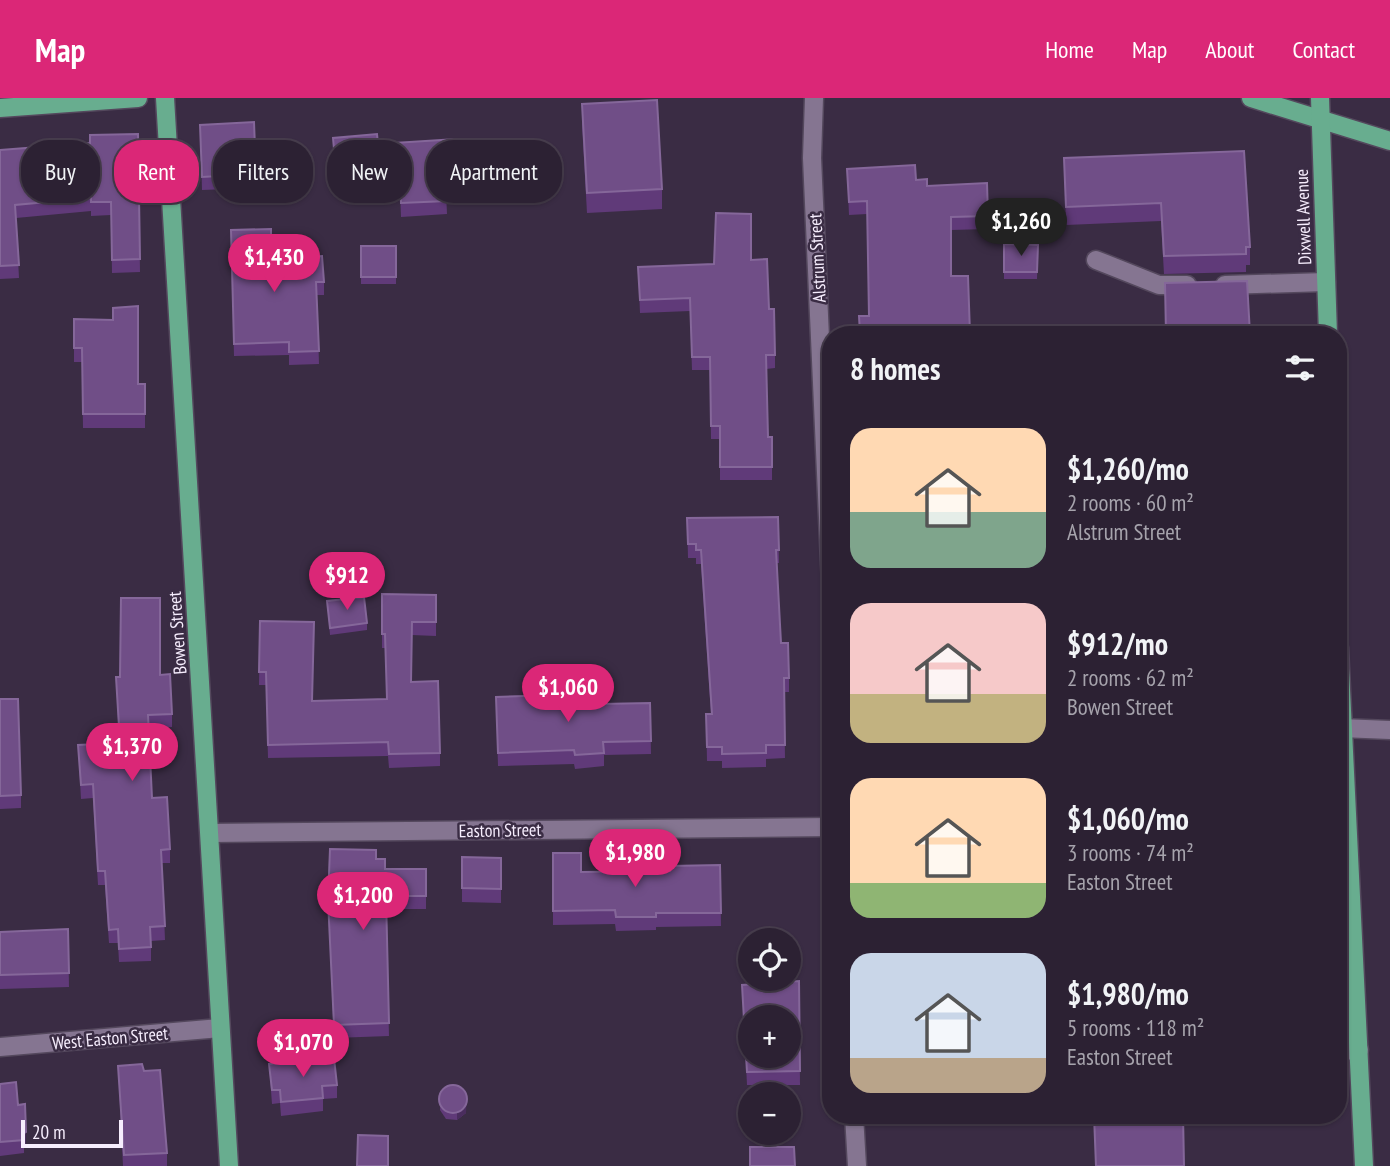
<!DOCTYPE html>
<meta charset="utf-8">
<style>
:root{--surface:#2c2133;--page:#382e3f;--text:#f1f3f6;--muted:#a6a3ac;--line:#483e4e;--accent:#db2777}
body{margin:0;font-family:"PT Sans Narrow",sans-serif;background:var(--page);color:var(--text);height:100vh;display:flex;flex-direction:column;font-size:26px;white-space:nowrap}
*{box-sizing:border-box;margin:0}
p{font-size:23px;color:var(--muted)}
.icon{flex:none;width:38px;height:38px;fill:none;stroke:currentColor;stroke-width:2;stroke-linecap:round;stroke-linejoin:round}
.map{position:relative;flex:1;overflow:hidden}
.details{position:absolute;left:822px;top:228px;width:525px;height:798px;display:flex;flex-direction:column;background:var(--surface);border-radius:28px;box-shadow:0 2px 5px #0004,0 0 0 2px var(--line)}
.details>*{flex:none}
.hud{position:absolute;left:21px;top:42px;width:665px;height:63px;display:flex;gap:14px}
.fabs{position:absolute;left:738px;top:830px;display:grid;gap:14px}
.fabs a{display:grid;place-items:center;width:63px;height:63px;border-radius:50%;background:var(--surface);box-shadow:0 2px 5px #0004,0 0 0 2px var(--line);font-size:35px}
.scale{position:absolute;left:21px;bottom:18px;width:102px;box-sizing:border-box;padding-left:7px;border:4px solid #f6edfd;border-top:0;font-size:19px;line-height:24px;white-space:nowrap;color:#f6edfd;-webkit-text-stroke:5px #3a2c44;paint-order:stroke}
.price{position:absolute;translate:-50% -60px;padding:0 16px;border-radius:24px;background:var(--accent);color:#fff;font-size:23px;line-height:46px;filter:drop-shadow(0 2px 4px #0008)}
.price::after{content:'';position:absolute;left:50%;top:42px;width:21px;height:16px;margin-left:-10px;background:inherit;clip-path:polygon(0 0,100% 0,50% 100%)}
.price.active{background:#222;color:#fff}
ul{padding:0;list-style:none}
li{display:flex;align-items:center;gap:21px;height:175px;padding:0 28px}
li span{display:grid;place-items:center;flex:none;width:196px;height:140px;border-radius:21px;color:#555}
li>.icon{margin-inline-start:auto}
span .icon{width:84px;height:84px;fill:#fffc;stroke-width:1}
li b{font-size:30px}
h2{display:flex;justify-content:space-between;align-items:center;height:84px;padding:0 28px;font-size:30px}
.tag{padding:0 24px;border-radius:28px;background:var(--surface);box-shadow:0 2px 5px #0004,0 0 0 2px var(--line);font-size:24px;line-height:63px}
.tag.active{background:var(--accent);color:#fff}
header{display:flex;align-items:center;gap:42px;box-sizing:border-box;height:98px;padding:0 35px;background:var(--accent);color:#fff}
header strong{font-size:33px}
nav{display:flex;gap:38px;margin-inline-start:auto;font-size:24px}
.map>svg:first-child{display:block}
</style>
<header>
<strong>Map</strong>
<nav><a>Home</a><a>Map</a><a>About</a><a>Contact</a></nav>
</header>
<div class="map">
<svg width="1390" height="1068" viewBox="0 0 1390 1068">
<rect width="100%" height="100%" fill="#3a2c44"/>
<g fill="none" stroke-linecap="round" stroke-linejoin="round">
<defs>
<g id="minor">
<polyline points="814,0 812,60 831,487"/>
<polyline points="1096,162 1159,187 1187,187"/>
<polyline points="1225,187 1326,184"/>
<polyline points="1341,630 1390,632"/>
<polyline points="211,735 831,729"/>
<polyline points="0,949 220,930"/>
<polyline points="1339,953 1359,952"/>
<polyline points="854,1017 857,1068"/>
</g>
<g id="major">
<polyline points="165,0 229,1068"/>
<polyline points="1251,0 1390,43"/>
<polyline points="1320,0 1328,236"/>
<polyline points="0,10 138,0"/>
<polyline points="1339,550 1364,1068"/>
</g>
</defs>
<use href="#minor" stroke="#54485d" stroke-width="21"/>
<use href="#major" stroke="#54485d" stroke-width="21"/>
<use href="#minor" stroke="#857591" stroke-width="18"/>
<use href="#major" stroke="#68ad8f" stroke-width="18"/>
</g>
<g fill="#603a79">
<polygon points="582,6 662,91 662,111 587,115 582,26"/>
<polygon points="200,27 256,76 256,90 202,92"/>
<polygon points="138,36 140,174 112,175 111,117 91,118 91,113 16,120 19,180 0,181 0,52 90,45"/>
<polygon points="333,40 378,46 500,41 500,94 446,94 447,116 401,119 400,92 337,97 333,53"/>
<polygon points="1244,53 1250,149 1250,167 1246,167 1246,174 1164,176 1161,123 1066,127 1064,60"/>
<polygon points="847,71 916,82 988,118 988,131 951,132 869,218 867,116 849,117"/>
<polygon points="231,132 271,161 324,184 324,197 317,197 319,266 289,267 289,257 234,258"/>
<polygon points="1004,146 1038,147 1037,181 1004,181"/>
<rect x="361" y="148" width="35" height="38"/>
<polygon points="751,162 769,211 775,257 775,270 766,271 768,339 772,339 772,382 720,382 720,341 711,341 710,272 692,272 690,213 640,215 638,169 714,166"/>
<polygon points="74,221 138,286 145,286 145,330 83,330 82,264 74,264"/>
<polygon points="778,419 779,465 777,465 781,545 789,580 789,594 784,594 785,660 766,661 766,669 722,670 722,663 707,663 706,616 711,616 701,466 696,466 696,460 688,460 687,420"/>
<polygon points="382,496 436,497 436,538 412,537 412,584 440,655 440,668 389,670 388,658 268,660 266,587 259,587 260,523 312,603 387,601 385,550 382,550"/>
<polygon points="327,503 367,525 367,532 330,537"/>
<polygon points="160,577 172,616 172,629 148,631 152,700 170,751 170,765 162,765 165,842 151,843 151,863 119,864 118,845 109,845 105,787 98,787 93,700 81,701 78,647 119,645 116,579"/>
<polygon points="496,599 558,599 600,606 650,605 651,656 604,657 604,668 575,671 574,666 498,668"/>
<polygon points="0,601 21,697 21,710 0,711"/>
<polygon points="553,755 581,774 670,773 720,767 721,828 656,829 656,832 616,833 615,826 553,827"/>
<polygon points="462,759 501,760 501,805 462,804"/>
<polygon points="376,761 385,771 426,771 426,811 386,811 389,938 334,940 328,802"/>
<polygon points="68,831 69,889 0,891 0,834"/>
<polygon points="799,883 800,987 747,987 742,887"/>
<polygon points="269,966 337,987 337,1000 323,1001 323,1013 281,1018 280,1005 272,1006"/>
<polygon points="118,968 144,973 167,1055 167,1068 123,1068"/>
<polygon points="0,986 18,1007 26,1048 24,1048 24,1055 0,1058"/>
<polygon points="441,994 466,1015 457,1022 446,1021 440,1012"/>
</g>
<g fill="#4a2d5e">
<polygon points="467,997 466,1015 457,1022 457,1015"/>
<polygon points="26,1034 26,1048 24,1048 24,1035"/>
</g>
<g fill="#704e87" stroke="#85679a" stroke-width="2" fill-rule="evenodd">
<polygon points="657,2 662,91 587,95 582,6"/>
<polygon points="254,24 256,76 202,79 200,27"/>
<polygon points="138,36 140,161 112,162 111,104 91,104 91,100 15,107 19,167 0,168 0,52 90,45 90,37"/>
<polygon points="377,36 378,46 457,41 500,41 500,80 446,80 447,103 401,105 400,78 337,84 333,40"/>
<polygon points="1244,53 1250,149 1246,149 1246,156 1164,158 1161,105 1066,109 1064,60"/>
<polygon points="915,67 916,82 927,81 927,88 987,85 988,118 951,119 951,178 968,178 970,236 860,236 859,218 869,218 867,103 849,104 847,71"/>
<polygon points="716,115 751,116 751,162 767,161 769,211 774,211 775,257 766,257 768,339 772,339 772,369 720,369 720,328 711,328 710,259 692,259 690,200 640,202 638,169 714,166"/>
<polygon points="271,131 271,161 322,158 324,184 316,184 319,253 289,254 289,244 234,246 231,132"/>
<polygon points="1004,146 1038,147 1037,174 1004,174"/>
<rect x="361" y="148" width="35" height="31"/>
<polygon points="1247,183 1250,236 1166,236 1165,185"/>
<polygon points="138,208 138,286 145,286 145,316 83,316 82,250 74,250 74,221 113,222 113,210"/>
<polygon points="778,419 779,452 776,452 781,545 788,545 789,580 784,580 785,647 766,647 766,655 722,656 722,649 707,649 706,616 712,616 701,452 696,452 696,446 688,446 687,420"/>
<polygon points="382,496 436,497 436,524 412,524 411,584 438,583 440,655 389,656 388,644 268,647 266,574 259,574 260,523 314,524 312,603 387,601 385,536 382,536"/>
<polygon points="364,499 367,525 330,530 327,503"/>
<polygon points="121,500 160,500 160,577 170,576 172,616 148,617 152,700 167,699 170,751 161,752 165,828 150,829 151,849 119,851 118,831 109,832 105,773 98,773 93,686 81,687 78,647 120,645 116,579 120,579"/>
<polygon points="599,595 600,606 650,605 651,643 603,644 604,655 575,657 574,652 498,655 496,599 557,597 558,599"/>
<polygon points="0,601 18,601 21,697 0,698"/>
<polygon points="330,751 376,752 376,761 385,761 385,771 426,771 426,798 386,798 389,925 334,927 328,802"/>
<polygon points="553,755 581,755 581,774 670,773 670,768 720,767 721,815 656,815 656,819 616,819 615,812 553,813"/>
<polygon points="462,759 501,760 501,791 462,790"/>
<polygon points="68,831 69,875 0,877 0,834"/>
<path d="M 799,883 L 800,973 L 747,974 L 742,887 ZM 751,919 L 789,919 L 789,957 L 751,957 Z"/>
<polygon points="334,960 337,987 322,988 323,1000 281,1004 280,992 272,992 269,966"/>
<polygon points="142,966 144,973 160,972 167,1055 124,1057 118,968"/>
<polygon points="16,984 18,1007 25,1006 26,1034 24,1035 24,1042 0,1044 0,986"/>
<circle cx="453" cy="1001" r="14"/>
<polygon points="1094,1017 1183,1017 1184,1068 1096,1068"/>
<polygon points="358,1037 388,1038 388,1068 357,1068"/>
<polygon points="750,1049 794,1049 795,1068 750,1068"/>
</g>
<g text-anchor="middle" dominant-baseline="central" stroke-width="5" stroke-linejoin="round" paint-order="stroke">
<g font-size="18" fill="#f6edfd" stroke="#3a2c44">
<text transform="translate(1303 119) rotate(-92)">Dixwell Avenue</text>
<text transform="translate(817 160) rotate(-93)">Alstrum Street</text>
<text transform="translate(177 535) rotate(-94)">Bowen Street</text>
<text transform="translate(500 732) rotate(-1)">Easton Street</text>
<text transform="translate(110 940) rotate(-5)">West Easton Street</text>
</g>
</g>
</svg>
<div class="fabs">
<a><svg class="icon" aria-label="locate" viewBox="0 0 24 24"><circle cx="12" cy="12" r="6"/><path d="M12 2v4M12 18v4M2 12h4M18 12h4"/></svg></a>
<a>+</a>
<a>−</a>
</div>
<div class="scale">20 m</div>
<b class="price active" style="left:1021px;top:160px">$1,260</b>
<b class="price" style="left:274px;top:196px">$1,430</b>
<b class="price" style="left:347px;top:514px">$912</b>
<b class="price" style="left:568px;top:626px">$1,060</b>
<b class="price" style="left:132px;top:685px">$1,370</b>
<b class="price" style="left:635px;top:791px">$1,980</b>
<b class="price" style="left:363px;top:834px">$1,200</b>
<b class="price" style="left:303px;top:981px">$1,070</b>
<div class="hud">
<a class="tag">Buy</a>
<a class="tag active">Rent</a>
<a class="tag">Filters</a>
<a class="tag">New</a>
<a class="tag">Apartment</a>
</div>
<section class="details">
<h2>8 homes<svg class="icon" aria-label="filters" viewBox="0 0 24 24"><path d="M4 7h16M4 17h16"/><circle cx="9" cy="7" r="2"/><circle cx="15" cy="17" r="2"/></svg></h2>
<ul>
<li><span style="background:linear-gradient(#ffd9b3 60%,#7fa58c 0)"><svg class="icon" aria-label="home" viewBox="0 0 24 24"><path d="M3 11l9-7 9 7M6 9v11h12V9"/></svg></span><div><b>$1,260/mo</b><p>2 rooms · 60 m²</p><p>Alstrum Street</p></div></li>
<li><span style="background:linear-gradient(#f6c9c9 65%,#c2b280 0)"><svg class="icon" aria-label="home" viewBox="0 0 24 24"><path d="M3 11l9-7 9 7M6 9v11h12V9"/></svg></span><div><b>$912/mo</b><p>2 rooms · 62 m²</p><p>Bowen Street</p></div></li>
<li><span style="background:linear-gradient(#ffd9b3 75%,#8fb573 0)"><svg class="icon" aria-label="home" viewBox="0 0 24 24"><path d="M3 11l9-7 9 7M6 9v11h12V9"/></svg></span><div><b>$1,060/mo</b><p>3 rooms · 74 m²</p><p>Easton Street</p></div></li>
<li><span style="background:linear-gradient(#c9d6e8 75%,#b9a48a 0)"><svg class="icon" aria-label="home" viewBox="0 0 24 24"><path d="M3 11l9-7 9 7M6 9v11h12V9"/></svg></span><div><b>$1,980/mo</b><p>5 rooms · 118 m²</p><p>Easton Street</p></div></li>
</ul>
</section>
</div>
